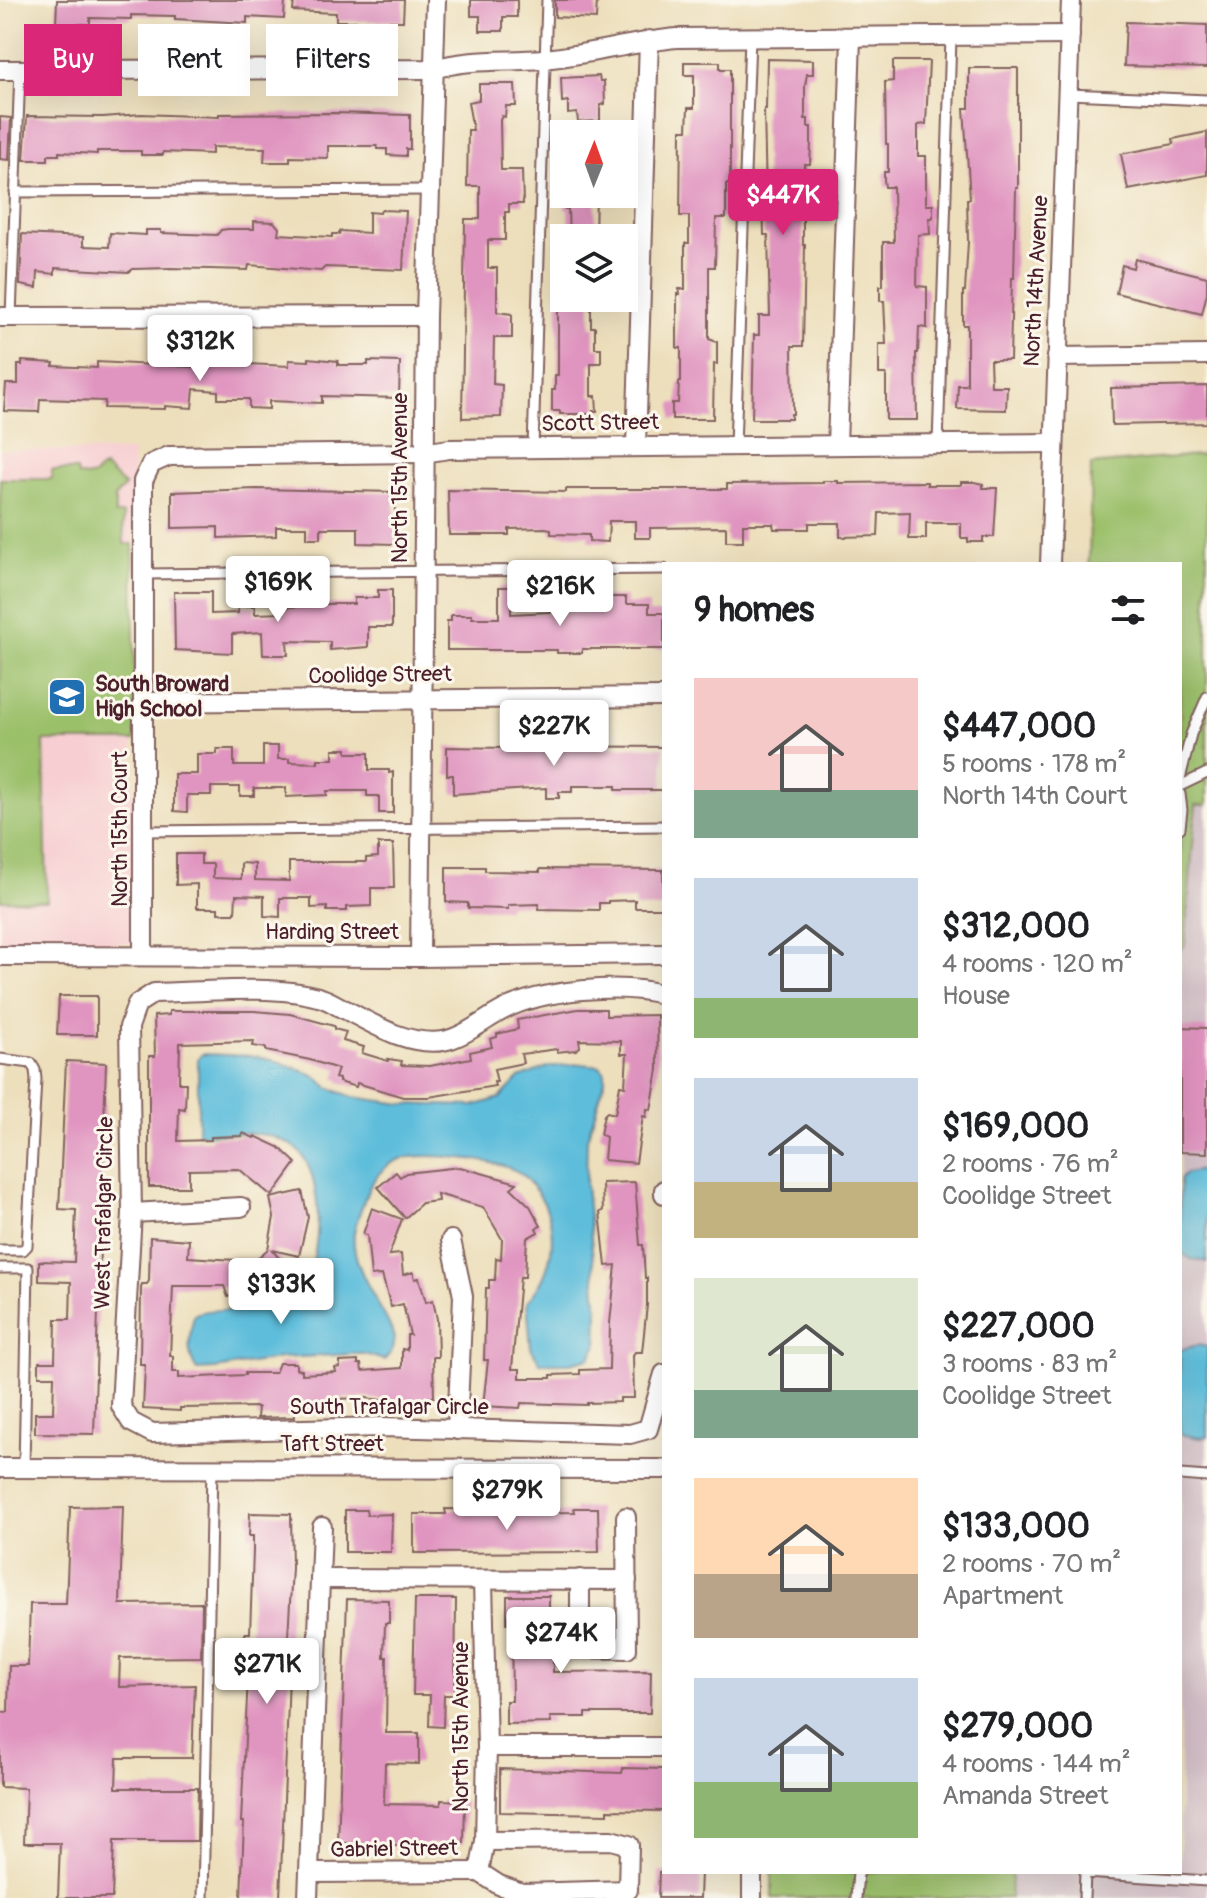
<!DOCTYPE html>
<meta charset="utf-8">
<style>
:root{--surface:#fff;--page:#f2f2f2;--text:#202124;--muted:#757577;--accent:#db2777}
body{margin:0;font-family:Pangolin,sans-serif;background:var(--page);color:var(--text);height:100vh;display:flex;flex-direction:column;font-size:30px;white-space:nowrap}
*{box-sizing:border-box;margin:0}
p{font-size:26px;color:var(--muted)}
.icon{flex:none;width:44px;height:44px;fill:none;stroke:currentColor;stroke-width:2;stroke-linecap:round;stroke-linejoin:round}
.map{position:relative;flex:1;overflow:hidden}
.side{position:absolute;left:662px;top:562px;width:520px;height:1312px;display:flex;flex-direction:column;background:var(--surface);border-radius:0px;box-shadow:0 8px 32px #0002}
.side>*{flex:none}
.guide{position:absolute;left:24px;top:24px;width:518px;height:72px;display:flex;gap:16px}
.needle{width:52px;rotate:1deg}
.buttons{position:absolute;left:550px;top:120px;display:grid;gap:16px}
.buttons a{display:grid;place-items:center;width:88px;height:88px;border-radius:0px;background:var(--surface);box-shadow:0 8px 32px #0002;font-size:40px}
.price{position:absolute;translate:-50% -68px;padding:0 18px;border-radius:8px;background:#fff;color:#222;font-size:26px;line-height:52px;filter:drop-shadow(0 2px 4px #0008)}
.price::after{content:'';position:absolute;left:50%;top:48px;width:24px;height:18px;margin-left:-12px;background:inherit;clip-path:polygon(0 0,100% 0,50% 100%)}
.price.active{background:var(--accent);color:#fff}
ul{padding:0;list-style:none}
li{display:flex;align-items:center;gap:24px;height:200px;padding:0 32px}
li span{display:grid;place-items:center;flex:none;width:224px;height:160px;border-radius:0px;color:#555}
li>.icon{margin-inline-start:auto}
span .icon{width:96px;height:96px;fill:#fffc;stroke-width:1}
li b{font-size:34px}
h2{display:flex;justify-content:space-between;align-items:center;height:96px;padding:0 32px;font-size:34px}
.chip{padding:0 28px;border-radius:0px;background:var(--surface);box-shadow:0 8px 32px #0002;font-size:28px;line-height:72px}
.chip.active{background:var(--accent);color:#fff}
.map>svg:first-child{display:block}
</style>
<div class="map">
<svg width="1207" height="1898" viewBox="0 0 1207 1898">
<rect width="100%" height="100%" fill="#fbf7ec"/>
<filter id="ink" filterUnits="userSpaceOnUse"><feTurbulence type="fractalNoise" baseFrequency=".0125" numOctaves="2"/><feDisplacementMap in="SourceGraphic" scale="16" xChannelSelector="R" yChannelSelector="G"/><feConvolveMatrix kernelMatrix="1 2 1 2 8 2 1 2 1" color-interpolation-filters="sRGB"/></filter>
<filter id="wash" filterUnits="userSpaceOnUse"><feTurbulence type="fractalNoise" baseFrequency=".006" numOctaves="4" result="noise"/><feDisplacementMap in="SourceGraphic" scale="32" xChannelSelector="R" yChannelSelector="G"/><feGaussianBlur stdDeviation="1.8" result="paint"/><feColorMatrix in="noise" values="0 0 0 0 0 0 0 0 0 0 0 0 0 0 0 0 0 1.4 0 .05"/><feComposite in="paint" operator="in"/></filter>
<g filter="url(#wash)">
<rect width="100%" height="100%" fill="#eddfbc"/>
<polygon fill="#f7cfd2" points="0,450 133,451 133,943 0,944"/>
<polygon fill="#d2bdc6" points="1196,805 1207,805 1207,1898 1010,1898 1011,1872 1180,1872 1180,951 1185,945"/>
<g fill="#9bc06b" stroke="#72704b" stroke-width="2">
<polygon points="1207,454 1207,805 1196,805 1185,945 1180,951 1180,564 1089,564 1091,465"/>
<polygon points="104,467 125,486 115,497 115,514 123,514 124,544 133,544 135,741 44,741 47,901 0,900 0,479 52,479 52,470 77,470 78,476 92,477"/>
<polygon points="772,1872 1011,1872 1010,1898 772,1898"/>
</g>
<g fill="#5dbddb" stroke="#546e83" stroke-width="2">
<path d="M 202,1054 L 254,1056 L 272,1060 L 314,1075 L 329,1088 L 353,1097 L 403,1104 L 473,1106 L 500,1098 L 519,1078 L 548,1067 L 580,1064 L 600,1066 L 605,1072 L 605,1080 L 587,1139 L 586,1185 L 598,1313 L 597,1345 L 590,1358 L 570,1363 L 540,1363 L 531,1348 L 527,1302 C 556,1270 562,1219 532,1186 C 529,1182 525,1176 520,1173 C 496,1159 427,1152 401,1159 C 384,1164 370,1182 365,1198 C 361,1209 356,1221 354,1233 C 351,1258 368,1286 379,1306 C 385,1316 393,1329 394,1340 C 395,1349 390,1354 384,1360 L 365,1354 L 353,1354 L 281,1358 L 215,1369 L 197,1370 C 185,1353 190,1334 194,1315 C 214,1303 262,1319 289,1302 C 325,1279 328,1169 293,1146 C 263,1126 231,1136 198,1134 L 198,1059 Z"/>
<polygon points="1207,1169 1207,1262 1191,1259 1180,1252 1180,1179 1187,1173"/>
<polygon points="1198,1345 1207,1347 1207,1437 1200,1438 1180,1434 1180,1350"/>
</g>
<g id="blocks">
<g fill="#e094c0">
<polygon points="57,0 285,0 284,19 247,17 247,23 175,19 175,16 131,15 131,19 90,18 90,24 56,24"/>
<polygon points="294,0 404,0 403,21 336,21 336,13 293,11"/>
<polygon points="471,0 517,0 517,17 503,17 503,31 480,31 480,16 471,16"/>
<polygon points="555,0 597,0 596,19 555,17"/>
<polygon points="1126,22 1207,25 1207,68 1124,66"/>
<polygon points="767,59 813,60 813,74 807,74 805,86 805,119 808,119 808,127 811,127 811,143 810,164 804,164 807,210 803,210 803,245 805,245 803,346 792,346 793,414 791,414 791,419 752,419 754,335 759,335 759,316 770,316 768,235 764,235 763,197 766,197 764,109 766,109"/>
<polygon points="893,61 929,61 926,124 918,125 918,156 926,156 926,205 933,205 933,218 929,218 930,234 918,235 917,286 927,287 927,328 919,327 918,353 916,353 917,420 886,420 886,374 879,374 879,344 886,344 884,301 880,301 880,286 883,286 883,242 894,242 893,187 885,187 884,180 884,172 888,172 888,144 886,144 885,82 893,81"/>
<polygon points="684,62 720,62 720,69 730,69 730,184 726,184 726,218 716,218 715,267 709,267 709,339 717,342 717,364 714,364 713,419 672,419 672,403 678,403 679,382 681,382 681,348 677,348 677,294 680,294 679,289 685,289 685,243 689,243 689,216 680,216 681,130 687,130 688,108 694,108 694,75 684,75"/>
<polygon points="969,68 1018,68 1018,188 1016,188 1014,278 1012,278 1010,360 990,360 991,386 1007,386 1006,410 957,409 958,385 967,385 967,325 963,325 963,291 965,291 968,242 967,199 970,199 964,108 969,108"/>
<polygon points="599,76 600,81 604,81 605,104 600,105 600,121 578,122 577,113 568,114 568,101 562,102 561,78"/>
<polygon points="479,84 515,84 516,106 506,106 505,117 502,116 500,120 501,170 522,170 523,204 509,204 509,212 505,212 505,240 488,240 488,268 497,268 497,312 512,314 512,338 494,338 493,384 502,385 501,417 462,418 465,219 480,219 480,186 467,186 468,130 473,130 468,102 479,100"/>
<polygon points="333,113 410,115 410,149 406,149 406,156 387,155 387,149 377,149 377,146 328,146 328,158 290,157 290,162 264,162 265,148 212,147 212,154 163,152 163,155 141,155 141,151 97,151 97,154 59,152 59,155 48,155 48,160 24,160 27,116 103,117 141,114 219,117 219,114"/>
<polygon points="0,117 11,118 9,160 0,159"/>
<polygon points="1207,132 1207,175 1128,190 1121,154 1174,144 1173,139"/>
<polygon points="565,194 596,194 595,238 569,238 568,209 565,209"/>
<polygon points="381,210 406,211 403,270 325,267 321,271 249,265 248,270 170,268 133,269 129,272 55,268 55,274 38,272 37,288 20,285 22,234 83,237 83,246 109,247 110,233 146,235 146,230 161,230 161,233 217,235 221,230 228,229 254,229 254,221 274,222 279,228 278,234 332,237 332,234 339,234 340,231 369,233 369,212 380,213"/>
<polygon points="1135,259 1207,277 1207,293 1202,314 1116,293 1122,265 1133,268"/>
<polygon points="558,298 591,298 591,327 595,327 595,348 601,348 601,363 591,363 591,396 596,396 597,411 593,411 594,414 560,414 560,411 552,411 552,390 555,390 555,375 558,375"/>
<polygon points="212,349 229,350 228,359 243,359 243,363 247,364 289,366 289,360 309,361 309,358 338,361 338,365 368,365 368,361 400,362 399,398 322,396 322,403 269,401 269,409 249,408 249,399 218,399 218,391 194,389 192,408 165,406 165,409 104,408 105,401 40,399 39,412 4,411 6,384 18,384 18,365 22,365 22,361 54,363 53,366 97,368 97,362 211,368"/>
<polygon points="1207,386 1207,423 1112,425 1111,388"/>
<polygon points="823,481 838,481 838,483 927,482 927,485 961,485 961,482 974,482 983,484 983,488 997,488 994,537 983,537 983,542 968,542 968,538 961,538 961,523 926,523 926,539 909,539 910,512 879,513 878,536 840,537 840,523 809,523 809,529 774,529 773,524 743,524 743,541 726,541 726,527 650,528 650,538 635,538 635,521 609,521 608,542 589,541 589,535 551,534 551,529 545,528 509,529 509,535 449,535 448,490 566,492 566,489 727,489 727,484 823,483"/>
<polygon points="256,489 395,492 395,544 358,543 358,528 321,528 321,538 307,538 307,527 276,527 276,536 218,538 218,527 172,528 172,492"/>
<polygon points="499,587 511,587 511,614 590,610 594,597 626,597 626,604 649,604 649,613 664,613 664,649 582,649 582,653 557,653 557,650 447,650 447,621 451,621 451,615 472,615 472,618 499,618"/>
<polygon points="378,590 392,590 392,627 368,627 368,647 330,650 330,642 287,641 288,655 263,655 262,632 232,634 232,653 175,650 174,592 211,592 211,614 238,613 238,606 255,606 255,614 284,613 284,607 310,606 310,604 354,604 354,598 378,598"/>
<polygon points="508,743 537,743 537,746 664,747 663,790 616,790 616,786 572,786 572,792 559,792 559,798 546,798 546,788 453,794 453,775 447,775 447,747 508,748"/>
<polygon points="263,746 278,746 278,759 289,759 289,762 318,763 318,759 333,759 333,749 347,749 347,753 369,753 369,770 389,770 389,773 393,772 393,813 379,813 379,796 367,796 367,791 327,791 327,795 286,797 286,788 254,788 254,796 240,796 240,787 211,787 211,795 187,795 187,812 174,811 174,774 197,774 197,754 217,754 217,749 234,749 234,766 263,766"/>
<polygon points="378,844 393,844 394,888 371,888 371,906 347,907 347,911 327,911 327,907 311,908 311,898 280,898 280,917 264,916 264,896 236,895 235,913 218,913 218,908 197,908 197,884 176,885 176,854 201,854 201,864 213,864 213,878 241,879 241,863 255,864 255,880 289,881 289,862 366,862 366,858 378,857"/>
<polygon points="446,867 485,867 485,871 540,872 540,869 663,870 664,908 635,908 635,900 608,901 608,903 599,903 599,910 539,909 539,904 508,905 508,909 468,908 468,903 446,902"/>
<polygon points="59,996 97,996 97,1035 57,1035"/>
<polygon points="578,1009 606,1009 606,1016 657,1015 658,1069 651,1110 647,1109 646,1117 643,1116 636,1163 604,1160 606,1137 600,1134 604,1115 607,1112 615,1114 620,1085 625,1086 627,1054 621,1054 621,1041 579,1040 580,1047 576,1050 557,1052 557,1049 521,1054 523,1063 494,1069 497,1082 494,1082 495,1086 429,1097 403,1097 357,1083 356,1087 339,1082 339,1079 335,1078 338,1069 310,1060 266,1051 266,1048 253,1046 254,1041 180,1043 179,1083 186,1083 185,1109 179,1108 178,1141 211,1140 211,1137 242,1136 243,1133 254,1138 255,1136 279,1147 296,1163 272,1196 239,1169 189,1170 189,1187 149,1187 149,1056 155,1056 154,1016 169,1015 169,1011 254,1011 290,1014 334,1026 334,1029 346,1032 343,1041 364,1047 362,1053 388,1061 388,1059 402,1061 401,1065 430,1066 471,1058 470,1052 492,1047 490,1039 497,1037 497,1034 518,1029 517,1020"/>
<polygon points="1180,1027 1207,1028 1207,1153 1180,1152"/>
<polygon points="66,1061 106,1063 94,1434 35,1433 35,1413 53,1413 54,1376 39,1376 39,1362 55,1362 56,1319 70,1319 71,1282 39,1281 39,1261 74,1262 76,1210 59,1209"/>
<polygon points="460,1167 517,1183 511,1188 530,1206 541,1226 536,1228 538,1232 527,1238 525,1277 520,1277 512,1369 520,1369 520,1378 551,1378 551,1375 580,1374 580,1370 609,1369 610,1323 616,1265 606,1266 600,1212 603,1211 602,1183 635,1182 640,1245 643,1245 645,1278 647,1278 647,1305 642,1352 635,1352 633,1355 634,1398 620,1398 620,1402 587,1403 587,1405 521,1403 520,1408 483,1406 488,1360 484,1360 486,1288 489,1288 489,1280 495,1280 496,1258 501,1259 502,1239 483,1207 437,1194 438,1201 422,1203 405,1218 378,1187 396,1172 400,1177 406,1173"/>
<polygon points="302,1191 308,1217 299,1256 272,1250 292,1273 272,1291 267,1284 228,1297 224,1286 173,1286 170,1356 173,1356 173,1372 179,1372 179,1378 245,1375 245,1373 275,1373 279,1363 296,1363 296,1369 302,1370 302,1374 336,1372 335,1368 340,1367 340,1362 358,1361 358,1364 361,1364 362,1371 402,1368 402,1349 407,1350 407,1335 410,1335 403,1304 391,1307 382,1275 371,1276 367,1235 363,1234 372,1208 402,1219 389,1255 401,1254 403,1275 413,1272 415,1279 419,1278 426,1302 433,1300 437,1319 438,1357 433,1357 434,1397 396,1402 366,1398 331,1399 319,1404 294,1405 295,1417 257,1418 258,1407 180,1408 180,1411 143,1409 145,1367 145,1364 140,1364 141,1288 142,1284 147,1284 149,1281 150,1237 189,1240 188,1257 235,1260 236,1262 243,1260 246,1268 268,1249 274,1217 270,1198"/>
<polygon points="123,1506 120,1604 202,1603 201,1657 120,1658 119,1687 195,1685 192,1758 117,1758 116,1788 198,1788 197,1841 114,1841 112,1898 58,1898 60,1843 24,1843 26,1788 0,1787 0,1712 8,1712 9,1666 28,1666 30,1604 66,1604 70,1507"/>
<polygon points="574,1508 598,1508 599,1552 414,1553 414,1514 446,1514 445,1509 507,1510 507,1513 575,1512"/>
<polygon points="345,1510 366,1510 367,1515 392,1514 391,1552 345,1552"/>
<polygon points="250,1513 291,1514 292,1568 286,1672 289,1672 288,1703 280,1898 241,1898 244,1822 241,1822 249,1656 245,1656 245,1633 250,1633 253,1551 253,1536 249,1536"/>
<polygon points="507,1596 549,1596 549,1652 553,1651 553,1672 651,1671 650,1713 586,1713 586,1717 550,1717 551,1723 506,1724 506,1701 512,1701 511,1623 507,1623"/>
<polygon points="347,1599 389,1600 389,1623 385,1623 384,1657 387,1657 386,1733 419,1733 419,1764 385,1763 384,1804 441,1805 441,1800 465,1801 464,1843 392,1846 379,1846 379,1843 338,1843"/>
<polygon points="415,1599 456,1599 455,1695 444,1695 443,1727 429,1726 430,1695 413,1695"/>
<polygon points="623,1768 664,1769 664,1811 608,1810 608,1814 500,1812 500,1769 622,1773"/>
<polygon points="659,1872 701,1872 700,1898 658,1898"/>
</g>
</g>
</g>
<g filter="url(#ink)">
<use href="#blocks" fill-opacity="0" stroke="#83625e" stroke-width="2"/>
<g fill="none" stroke-linecap="round" stroke-linejoin="round">
<defs>
<g id="service">
<polyline points="1069,94 1207,100"/>
<polyline points="15,192 429,190"/>
<polyline points="11,317 20,70"/>
<polyline points="938,445 951,37"/>
<polyline points="735,446 750,38"/>
<polyline points="533,448 547,0"/>
<polyline points="144,574 664,569"/>
<polyline points="1180,779 1191,734 1207,697"/>
<polyline points="1180,786 1207,773"/>
<polyline points="1180,794 1182,810 1180,828"/>
<polyline points="144,831 664,826"/>
<polyline points="0,1059 31,1063 35,1070 36,1079 27,1246 23,1250 0,1250"/>
<polyline points="0,1268 28,1268 24,1468"/>
<polyline points="1180,1475 1207,1477"/>
<polyline points="203,1898 212,1468"/>
<polyline points="856,1898 858,1872"/>
<polyline points="1084,1898 1085,1873 1207,1881"/>
</g>
<g id="minor">
<path d="M 0,70 L 433,69 C 473,58 503,62 543,59 C 588,55 632,42 677,38 L 1070,35"/>
<polyline points="0,317 426,316"/>
<polyline points="1057,357 1207,355"/>
<polyline points="837,445 851,38"/>
<polyline points="636,446 649,40"/>
<polyline points="1050,564 1071,0"/>
<polyline points="145,702 664,697"/>
<polyline points="143,955 143,481 151,464 169,456 423,453 449,449 1053,443"/>
<polyline points="0,956 420,957 664,954"/>
<polyline points="420,957 426,316 436,0"/>
<path d="M 664,995 C 623,982 541,990 503,1010 C 484,1020 464,1037 443,1041 C 408,1046 375,1025 346,1010 C 337,1006 328,999 318,997 C 272,984 203,992 154,993 L 137,1004 L 129,1027 L 132,1213 L 121,1406 L 131,1422 L 152,1433 L 382,1427 L 630,1434 L 648,1429 L 664,1374"/>
<polyline points="664,1190 664,1194"/>
<polyline points="132,1213 241,1207"/>
<polyline points="451,1240 463,1296 457,1430"/>
<polyline points="0,1468 664,1469"/>
<polyline points="320,1579 627,1580"/>
<polyline points="580,1579 580,1648 627,1649 626,1517"/>
<polyline points="487,1747 664,1747"/>
<polyline points="479,1872 499,1885 522,1893 628,1890 629,1845 611,1840 485,1841"/>
<polyline points="479,1872 485,1841 487,1747 483,1581"/>
<polyline points="309,1873 479,1872"/>
<polyline points="308,1898 322,1527"/>
<polyline points="752,1898 752,1872"/>
</g>
</defs>
<use href="#service" stroke="#83625e" stroke-width="13"/>
<use href="#minor" stroke="#83625e" stroke-width="22"/>
<use href="#service" stroke="#fff" stroke-width="9"/>
<use href="#minor" stroke="#fff" stroke-width="18"/>
</g>
</g>
<defs>
<symbol id="school-square" viewBox="-11 -11 22 22"><rect x="-9" y="-9" width="18" height="18" rx="4" fill="#1f6fb2" stroke="#fbf7ec"/><path d="M0-5L7-2L0 1L-7-2ZM-4 1L0 2.5L4 1V4Q0 6-4 4Z" fill="#fff"/></symbol>
</defs>
<g fill-rule="evenodd">
<use href="#school-square" x="45" y="675" width="44" height="44"/>
</g>
<g text-anchor="middle" dominant-baseline="central" stroke-width="6" stroke-linejoin="round" paint-order="stroke">
<g font-size="22" fill="#4a1f2b" stroke="#fbf7ec">
<text transform="translate(1036 281) rotate(-87)">North 14th Avenue</text>
<text transform="translate(600 423) rotate(-1)">Scott Street</text>
<text transform="translate(400 478) rotate(-90)">North 15th Avenue</text>
<text transform="translate(380 675) rotate(-1)">Coolidge Street</text>
<text transform="translate(120 829) rotate(-90)">North 15th Court</text>
<text x="332" y="932">Harding Street</text>
<text transform="translate(104 1213) rotate(-89)">West Trafalgar Circle</text>
<text x="389" y="1407">South Trafalgar Circle</text>
<text x="332" y="1444">Taft Street</text>
<text transform="translate(461 1727) rotate(-90)">North 15th Avenue</text>
<text transform="translate(394 1849) rotate(-1)">Gabriel Street</text>
</g>
<g font-size="22" font-weight="bold" fill="#4a1f2b" stroke="#fbf7ec" text-anchor="start">
<text x="95" y="684">South Broward<tspan x="95" dy="25">High School</tspan></text>
</g>
</g>
</svg>
<div class="buttons">
<a><svg class="needle" viewBox="-14 -14 28 28"><path d="M0-13l5 13h-10z" fill="#e53935"/><path d="M0 13l5-13h-10z" fill="#757577"/></svg></a>
<a><svg class="icon" aria-label="layers" viewBox="0 0 24 24"><path d="M12 4l9 5-9 5-9-5zM3 14l9 5 9-5"/></svg></a>
</div>
<b class="price active" style="left:783px;top:237px">$447K</b>
<b class="price" style="left:200px;top:383px">$312K</b>
<b class="price" style="left:278px;top:624px">$169K</b>
<b class="price" style="left:560px;top:628px">$216K</b>
<b class="price" style="left:554px;top:768px">$227K</b>
<b class="price" style="left:281px;top:1326px">$133K</b>
<b class="price" style="left:507px;top:1532px">$279K</b>
<b class="price" style="left:561px;top:1675px">$274K</b>
<b class="price" style="left:267px;top:1706px">$271K</b>
<div class="guide">
<a class="chip active">Buy</a>
<a class="chip">Rent</a>
<a class="chip">Filters</a>
</div>
<section class="side">
<h2>9 homes<svg class="icon" aria-label="filters" viewBox="0 0 24 24"><path d="M4 7h16M4 17h16"/><circle cx="9" cy="7" r="2"/><circle cx="15" cy="17" r="2"/></svg></h2>
<ul>
<li><span style="background:linear-gradient(#f6c9c9 70%,#7fa58c 0)"><svg class="icon" aria-label="home" viewBox="0 0 24 24"><path d="M3 11l9-7 9 7M6 9v11h12V9"/></svg></span><div><b>$447,000</b><p>5 rooms · 178 m²</p><p>North 14th Court</p></div></li>
<li><span style="background:linear-gradient(#c9d6e8 75%,#8fb573 0)"><svg class="icon" aria-label="home" viewBox="0 0 24 24"><path d="M3 11l9-7 9 7M6 9v11h12V9"/></svg></span><div><b>$312,000</b><p>4 rooms · 120 m²</p><p>House</p></div></li>
<li><span style="background:linear-gradient(#c9d6e8 65%,#c2b280 0)"><svg class="icon" aria-label="home" viewBox="0 0 24 24"><path d="M3 11l9-7 9 7M6 9v11h12V9"/></svg></span><div><b>$169,000</b><p>2 rooms · 76 m²</p><p>Coolidge Street</p></div></li>
<li><span style="background:linear-gradient(#dfe7d0 70%,#7fa58c 0)"><svg class="icon" aria-label="home" viewBox="0 0 24 24"><path d="M3 11l9-7 9 7M6 9v11h12V9"/></svg></span><div><b>$227,000</b><p>3 rooms · 83 m²</p><p>Coolidge Street</p></div></li>
<li><span style="background:linear-gradient(#ffd9b3 60%,#b9a48a 0)"><svg class="icon" aria-label="home" viewBox="0 0 24 24"><path d="M3 11l9-7 9 7M6 9v11h12V9"/></svg></span><div><b>$133,000</b><p>2 rooms · 70 m²</p><p>Apartment</p></div></li>
<li><span style="background:linear-gradient(#c9d6e8 65%,#8fb573 0)"><svg class="icon" aria-label="home" viewBox="0 0 24 24"><path d="M3 11l9-7 9 7M6 9v11h12V9"/></svg></span><div><b>$279,000</b><p>4 rooms · 144 m²</p><p>Amanda Street</p></div></li>
</ul>
</section>
</div>
